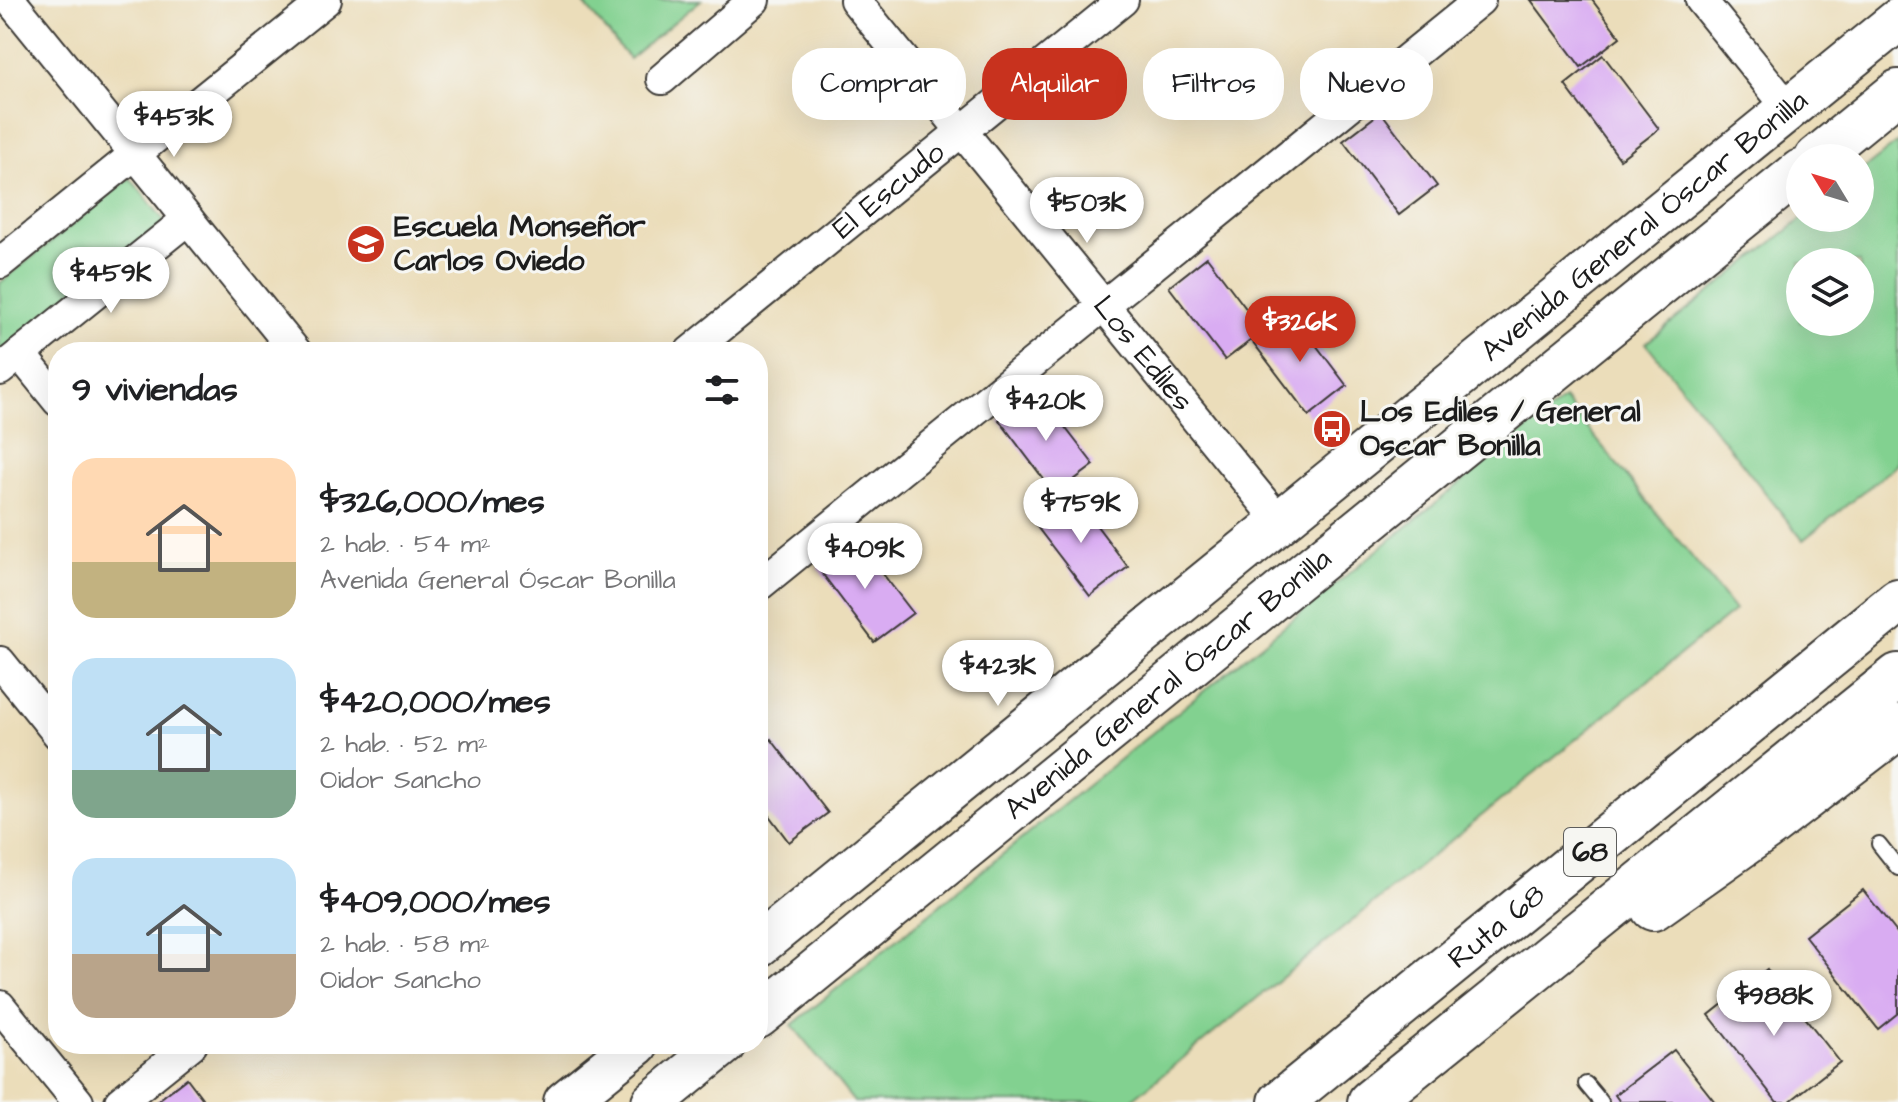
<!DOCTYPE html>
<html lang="es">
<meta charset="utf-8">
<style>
:root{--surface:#fff;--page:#f2f2f2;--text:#202124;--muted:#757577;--accent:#c8321e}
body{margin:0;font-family:"Architects Daughter",sans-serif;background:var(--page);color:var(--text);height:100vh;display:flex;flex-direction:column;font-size:30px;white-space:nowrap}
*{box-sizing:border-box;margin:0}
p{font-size:26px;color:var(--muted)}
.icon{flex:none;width:44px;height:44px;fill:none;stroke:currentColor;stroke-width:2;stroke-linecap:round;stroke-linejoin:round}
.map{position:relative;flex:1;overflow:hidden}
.sheet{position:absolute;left:48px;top:342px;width:720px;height:712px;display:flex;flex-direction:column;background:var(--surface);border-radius:32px;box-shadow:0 8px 32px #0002}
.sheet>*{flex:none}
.guide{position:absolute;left:792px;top:48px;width:760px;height:72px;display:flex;gap:16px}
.needle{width:52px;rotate:308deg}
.buttons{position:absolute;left:1786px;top:144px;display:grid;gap:16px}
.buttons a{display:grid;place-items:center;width:88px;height:88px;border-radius:50%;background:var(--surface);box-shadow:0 8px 32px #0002;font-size:40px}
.price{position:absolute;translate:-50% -68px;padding:0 18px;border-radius:28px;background:#fff;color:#222;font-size:26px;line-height:52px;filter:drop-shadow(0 2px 4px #0008)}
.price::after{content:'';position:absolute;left:50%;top:48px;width:24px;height:18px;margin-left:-12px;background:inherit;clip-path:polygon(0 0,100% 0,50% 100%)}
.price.on{background:var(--accent);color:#fff}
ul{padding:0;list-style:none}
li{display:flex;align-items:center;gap:24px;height:200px;padding:0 24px}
li span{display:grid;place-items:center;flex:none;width:224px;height:160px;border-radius:24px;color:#555}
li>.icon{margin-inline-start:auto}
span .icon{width:96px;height:96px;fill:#fffc;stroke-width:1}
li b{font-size:34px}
h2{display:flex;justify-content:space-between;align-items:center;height:96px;padding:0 24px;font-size:34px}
.tag{padding:0 28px;border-radius:32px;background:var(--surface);box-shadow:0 8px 32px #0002;font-size:28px;line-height:72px}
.tag.on{background:var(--accent);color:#fff}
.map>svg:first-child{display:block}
</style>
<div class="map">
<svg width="1898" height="1102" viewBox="0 0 1898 1102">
<rect width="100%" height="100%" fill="#f6f6f2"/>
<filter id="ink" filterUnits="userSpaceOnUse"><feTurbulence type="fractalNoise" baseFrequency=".0125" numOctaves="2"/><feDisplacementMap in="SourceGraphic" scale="16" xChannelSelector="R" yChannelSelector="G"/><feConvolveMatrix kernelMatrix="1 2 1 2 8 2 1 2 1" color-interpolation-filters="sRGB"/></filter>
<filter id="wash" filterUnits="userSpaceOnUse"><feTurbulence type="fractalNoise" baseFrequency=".006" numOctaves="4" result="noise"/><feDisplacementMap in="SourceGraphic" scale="32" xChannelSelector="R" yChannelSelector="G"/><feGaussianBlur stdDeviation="1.8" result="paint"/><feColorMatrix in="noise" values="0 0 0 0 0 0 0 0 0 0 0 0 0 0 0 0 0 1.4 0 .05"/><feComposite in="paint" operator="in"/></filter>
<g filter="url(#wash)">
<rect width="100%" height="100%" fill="#ebddba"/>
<g fill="#82d190" stroke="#4f7656" stroke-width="2" fill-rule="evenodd">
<polygon points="581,0 701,0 629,59"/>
<path d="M 1898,142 L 1898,464 L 1803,540 L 1646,343 L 1803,218 L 1860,218 L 1860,172 ZM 1860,262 L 1860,322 L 1800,322 L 1800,262 Z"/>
<polygon points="130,178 167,224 0,358 0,283"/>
<polygon points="1564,399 1735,610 1129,1102 854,1102 792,1025"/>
</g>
<g id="blocks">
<g fill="#d9acf2">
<polygon points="1531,0 1592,0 1620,37 1581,67"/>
<polygon points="1603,55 1659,129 1620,159 1565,85"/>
<polygon points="1381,112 1437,186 1399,215 1343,141"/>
<polygon points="1207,257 1263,331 1225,360 1169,287"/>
<polygon points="1291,312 1347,386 1309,416 1252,341"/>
<polygon points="1037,391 1094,465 1055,494 999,420"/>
<polygon points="1072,493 1128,567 1090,596 1034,523"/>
<polygon points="856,539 913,613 874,642 818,568"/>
<polygon points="771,739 828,813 789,842 758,801 758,749"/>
<polygon points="1863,890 1898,934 1898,1013 1878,1029 1805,936"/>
<polygon points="1767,969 1840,1062 1789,1102 1777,1102 1709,1015"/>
<polygon points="1674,1050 1715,1102 1620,1102 1615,1095"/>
<polygon points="187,1078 205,1102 156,1102"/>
</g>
</g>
</g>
<g filter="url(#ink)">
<use href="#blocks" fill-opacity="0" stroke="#3b3934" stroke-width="2"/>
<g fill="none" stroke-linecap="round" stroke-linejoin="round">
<defs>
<g id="lane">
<polyline points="1879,844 1898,868"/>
<polyline points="1586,1084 1601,1102"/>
</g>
<g id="street">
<polyline points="10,0 296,352"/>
<path id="s1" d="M 855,0 L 1280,522"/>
<polyline points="1701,0 1789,109"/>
<polyline points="662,79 754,0"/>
<polyline points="0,263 326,0"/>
<path id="s2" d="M 690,352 L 1123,0"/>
<polyline points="20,354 58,401"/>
<polyline points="0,370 188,219"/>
<polyline points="758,586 1480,0"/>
<polyline points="0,662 58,734"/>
<polyline points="0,1006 78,1102"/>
<polyline points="120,1102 192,1044"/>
</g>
<g id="secondary">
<polyline points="1816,158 1898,91"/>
<path id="s3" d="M 758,946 L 1898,20"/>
<path id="s4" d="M 758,1017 L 1800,171"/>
<polyline points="565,1102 637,1044"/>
<polyline points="653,1102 724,1044"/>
</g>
<g id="highway">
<polyline points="1653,908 1769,826 1898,727"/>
<path id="s5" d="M 1281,1102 L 1898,601"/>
<polyline points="1370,1102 1898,676"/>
</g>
</defs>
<use href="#lane" stroke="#3b3934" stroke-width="18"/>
<use href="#street" stroke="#3b3934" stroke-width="34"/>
<use href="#secondary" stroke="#3b3934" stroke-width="46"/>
<use href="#highway" stroke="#3b3934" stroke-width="48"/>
<use href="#lane" stroke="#fff" stroke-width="14"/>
<use href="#street" stroke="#fff" stroke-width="30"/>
<use href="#secondary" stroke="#fff" stroke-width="42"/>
<use href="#highway" stroke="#fff" stroke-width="44"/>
</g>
</g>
<defs>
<symbol id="school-disc" viewBox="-11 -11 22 22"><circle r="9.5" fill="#c8321e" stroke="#f6f6f2"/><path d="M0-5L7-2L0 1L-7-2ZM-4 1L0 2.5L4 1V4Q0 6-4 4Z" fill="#fff"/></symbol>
<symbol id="bus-disc" viewBox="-11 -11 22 22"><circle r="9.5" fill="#c8321e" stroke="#f6f6f2"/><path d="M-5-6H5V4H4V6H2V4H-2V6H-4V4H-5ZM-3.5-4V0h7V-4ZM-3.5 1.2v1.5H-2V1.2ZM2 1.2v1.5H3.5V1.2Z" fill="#fff"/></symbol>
</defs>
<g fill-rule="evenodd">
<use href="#school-disc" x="344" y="222" width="44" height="44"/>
<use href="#bus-disc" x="1310" y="407" width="44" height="44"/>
</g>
<g text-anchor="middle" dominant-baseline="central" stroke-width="6" stroke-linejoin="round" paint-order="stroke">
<rect fill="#f6f6f2" stroke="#5d5d5c" stroke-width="2" x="1564" y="828" width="52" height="48" rx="6"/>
<g font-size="28" font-weight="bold" fill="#1c1c1c">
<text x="1590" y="852">68</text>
</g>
<g font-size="30" fill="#1c1c1c" stroke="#f6f6f2">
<text stroke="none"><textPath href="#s2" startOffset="256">El Escudo</textPath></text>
<text stroke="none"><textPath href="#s3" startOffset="1142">Avenida General Óscar Bonilla</textPath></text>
<text stroke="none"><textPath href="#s1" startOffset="456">Los Ediles</textPath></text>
<text stroke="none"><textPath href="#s4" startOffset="528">Avenida General Óscar Bonilla</textPath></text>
<text stroke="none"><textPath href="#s5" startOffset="278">Ruta 68</textPath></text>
</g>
<g font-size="30" font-weight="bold" fill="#1c1c1c" stroke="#f6f6f2" text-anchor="start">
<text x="394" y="227">Escuela Monseñor<tspan x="394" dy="34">Carlos Oviedo</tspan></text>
<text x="1360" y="412">Los Ediles / General<tspan x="1360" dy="34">Oscar Bonilla</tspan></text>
</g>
</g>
</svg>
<div class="buttons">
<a><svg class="needle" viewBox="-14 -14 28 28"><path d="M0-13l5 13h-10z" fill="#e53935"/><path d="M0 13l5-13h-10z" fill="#757577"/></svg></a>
<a><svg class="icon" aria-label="layers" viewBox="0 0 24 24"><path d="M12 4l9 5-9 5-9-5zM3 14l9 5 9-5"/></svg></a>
</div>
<b class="price" style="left:174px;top:159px">$453K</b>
<b class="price" style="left:1087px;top:245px">$503K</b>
<b class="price" style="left:111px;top:315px">$459K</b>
<b class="price on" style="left:1300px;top:364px">$326K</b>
<b class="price" style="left:1046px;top:443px">$420K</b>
<b class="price" style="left:1081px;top:545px">$759K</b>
<b class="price" style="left:865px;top:591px">$409K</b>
<b class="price" style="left:998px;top:708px">$423K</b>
<b class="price" style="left:1774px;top:1038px">$988K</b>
<div class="guide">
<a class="tag">Comprar</a>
<a class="tag on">Alquilar</a>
<a class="tag">Filtros</a>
<a class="tag">Nuevo</a>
</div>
<section class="sheet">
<h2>9 viviendas<svg class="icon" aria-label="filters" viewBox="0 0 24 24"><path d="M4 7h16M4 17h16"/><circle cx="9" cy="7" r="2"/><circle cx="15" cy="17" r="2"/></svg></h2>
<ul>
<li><span style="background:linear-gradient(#ffd9b3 65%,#c2b280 0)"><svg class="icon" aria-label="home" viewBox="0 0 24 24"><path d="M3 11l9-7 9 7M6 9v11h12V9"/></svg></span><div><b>$326,000/mes</b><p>2 hab. · 54 m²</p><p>Avenida General Óscar Bonilla</p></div></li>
<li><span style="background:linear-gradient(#bfe0f5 70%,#7fa58c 0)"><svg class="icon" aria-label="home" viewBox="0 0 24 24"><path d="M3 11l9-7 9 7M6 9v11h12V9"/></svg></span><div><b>$420,000/mes</b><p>2 hab. · 52 m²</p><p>Oidor Sancho</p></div></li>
<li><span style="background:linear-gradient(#bfe0f5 60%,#b9a48a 0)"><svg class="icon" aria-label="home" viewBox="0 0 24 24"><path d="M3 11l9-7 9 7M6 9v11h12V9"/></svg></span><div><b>$409,000/mes</b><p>2 hab. · 58 m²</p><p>Oidor Sancho</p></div></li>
</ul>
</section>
</div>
